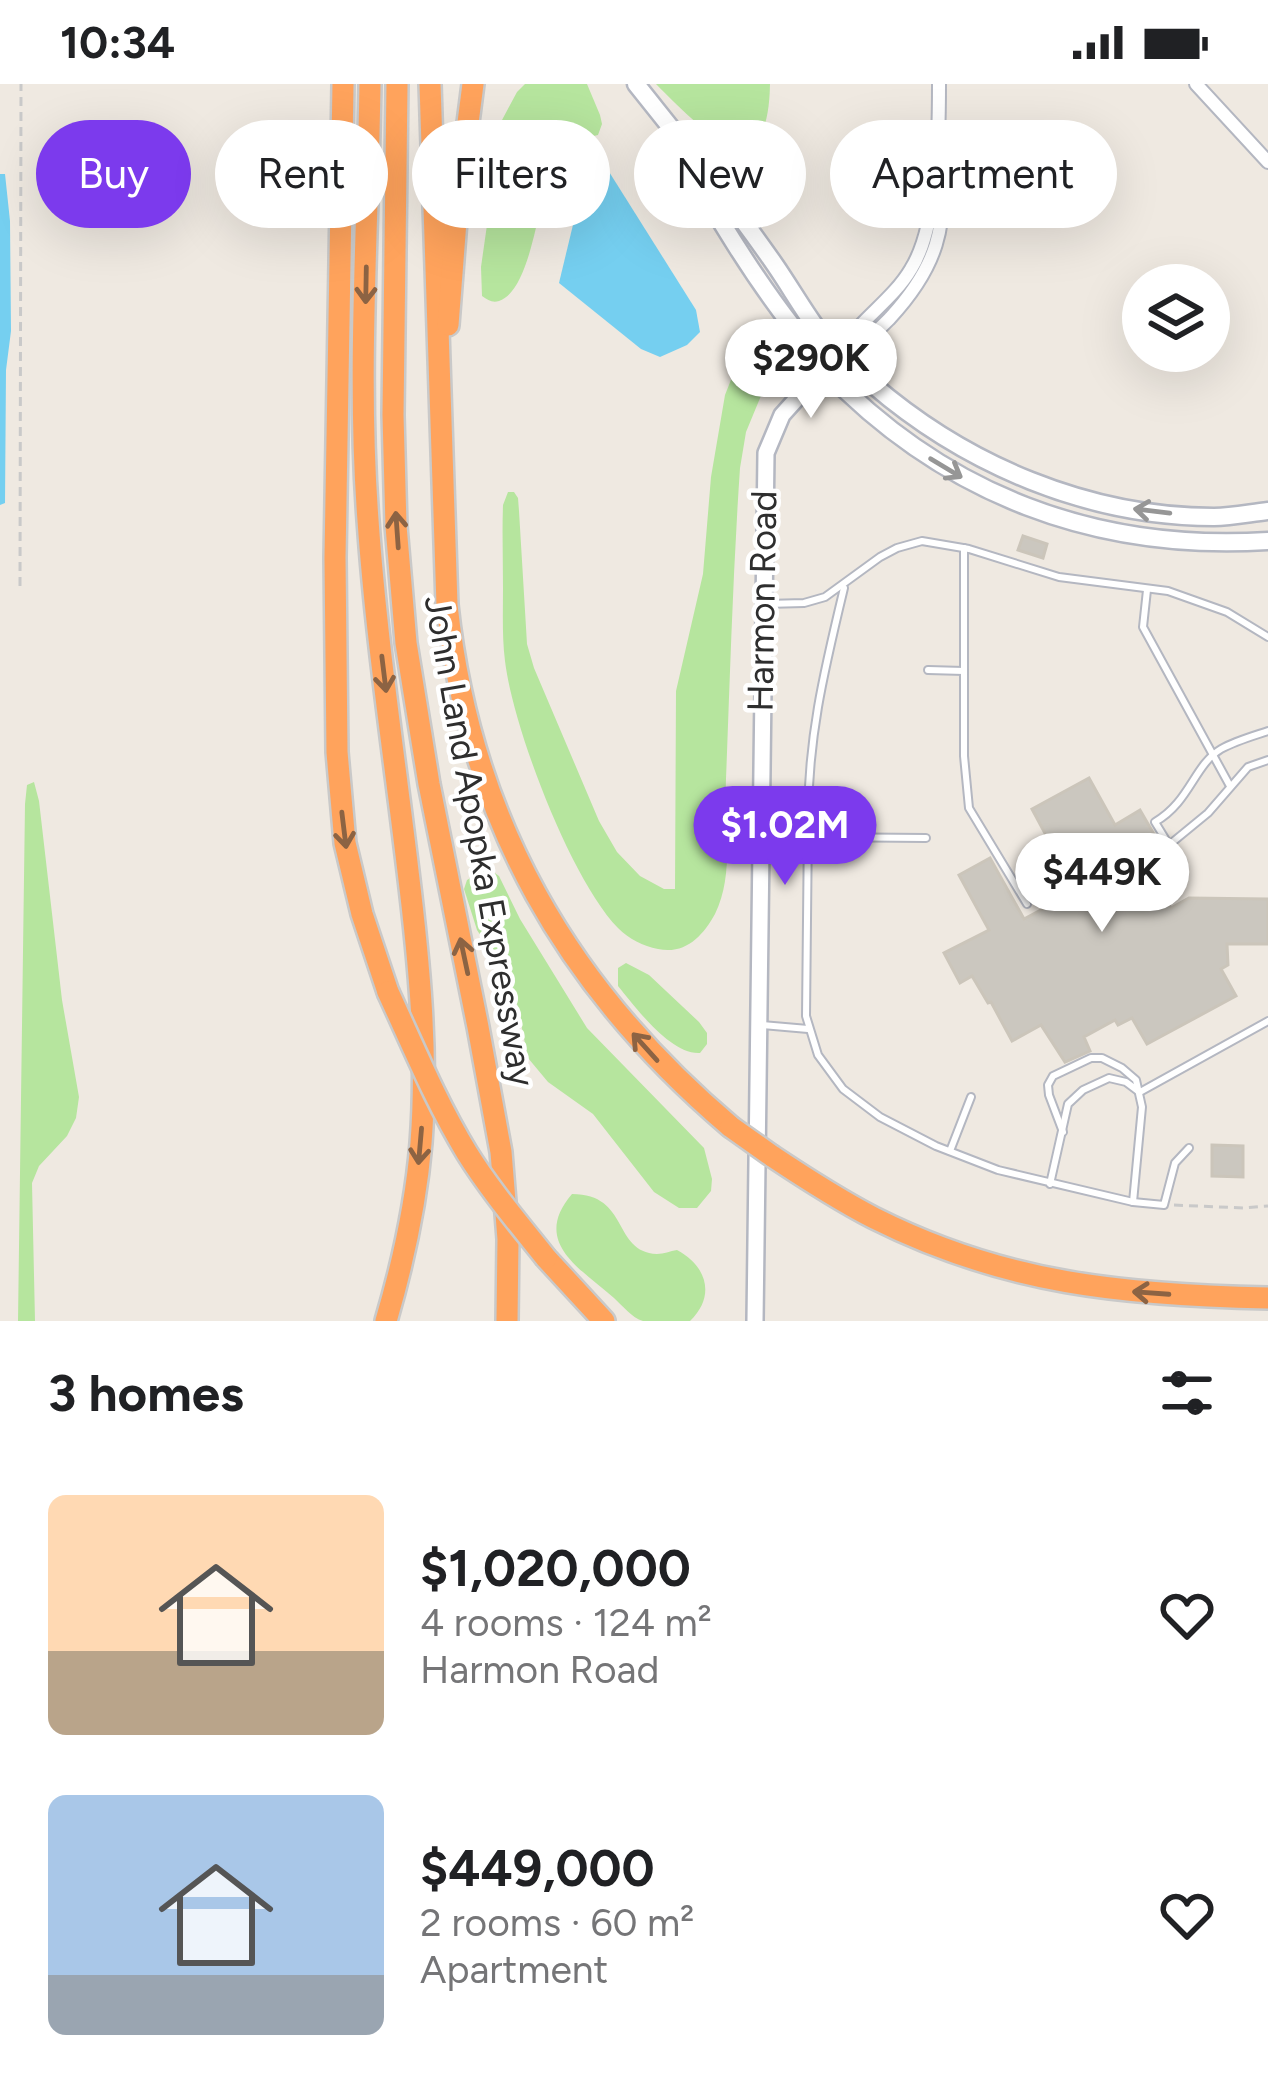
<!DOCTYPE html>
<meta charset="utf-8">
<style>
:root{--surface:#fff;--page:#f6f6f6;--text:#202124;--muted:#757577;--accent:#7c3aed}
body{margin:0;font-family:Figtree,sans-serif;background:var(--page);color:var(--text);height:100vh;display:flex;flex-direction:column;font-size:45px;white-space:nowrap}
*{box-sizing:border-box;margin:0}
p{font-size:39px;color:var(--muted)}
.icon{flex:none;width:66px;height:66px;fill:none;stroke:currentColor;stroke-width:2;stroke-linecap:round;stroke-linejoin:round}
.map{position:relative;height:1237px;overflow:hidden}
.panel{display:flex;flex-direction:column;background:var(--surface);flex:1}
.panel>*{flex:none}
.guide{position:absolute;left:36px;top:36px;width:1197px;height:108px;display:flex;gap:24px}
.buttons{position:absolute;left:1122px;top:180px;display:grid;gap:24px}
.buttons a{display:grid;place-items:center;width:108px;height:108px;border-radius:50%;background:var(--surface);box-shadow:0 12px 48px #0002;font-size:60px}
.price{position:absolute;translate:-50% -102px;padding:0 27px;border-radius:42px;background:#fff;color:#222;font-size:39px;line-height:78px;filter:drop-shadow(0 3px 6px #0008)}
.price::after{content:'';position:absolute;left:50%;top:72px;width:36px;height:27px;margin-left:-18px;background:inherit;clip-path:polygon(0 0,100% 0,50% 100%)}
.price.on{background:var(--accent);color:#fff}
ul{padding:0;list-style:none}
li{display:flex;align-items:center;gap:36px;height:300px;padding:0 48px}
li span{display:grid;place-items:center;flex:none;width:336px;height:240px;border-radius:18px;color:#555}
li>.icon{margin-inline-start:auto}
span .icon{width:144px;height:144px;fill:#fffc;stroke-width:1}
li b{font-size:51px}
h2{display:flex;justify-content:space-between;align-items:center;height:144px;padding:0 48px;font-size:51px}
.tag{padding:0 42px;border-radius:54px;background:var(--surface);box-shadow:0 12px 48px #0002;font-size:42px;line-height:108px}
.tag.on{background:var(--accent);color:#fff}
.status{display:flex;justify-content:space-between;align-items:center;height:84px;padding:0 60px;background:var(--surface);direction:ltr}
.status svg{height:33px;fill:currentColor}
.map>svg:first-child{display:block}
</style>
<div class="status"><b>10:34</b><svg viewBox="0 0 49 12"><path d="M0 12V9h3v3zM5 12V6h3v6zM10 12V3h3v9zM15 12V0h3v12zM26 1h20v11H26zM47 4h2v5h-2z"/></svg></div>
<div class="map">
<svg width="1268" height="1237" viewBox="0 0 1268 1237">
<rect width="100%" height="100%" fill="#efe9e1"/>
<g fill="#b6e59e">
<path d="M 525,0 L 587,0 L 600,31 L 602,40 L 598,51 L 564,59 C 563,60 554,74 553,75 C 540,104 533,206 499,217 C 492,219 488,216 482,212 L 481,183 L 502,36 L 517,8 Z"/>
<path d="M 656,0 L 770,0 C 768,117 698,42 656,0 Z"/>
<path d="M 748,277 L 769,282 L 772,285 L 746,348 L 740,384 C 733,487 730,591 726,695 C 724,739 735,789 715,830 C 703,852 685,871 658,865 C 643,862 629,855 618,844 C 571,796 513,644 505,577 C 502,553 503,528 503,504 C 503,476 502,449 503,421 L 508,408 L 514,408 L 518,414 L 519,427 L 527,560 L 534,584 L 599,737 L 617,768 L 640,792 L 664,805 L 675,805 L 676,607 L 703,490 L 711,393 L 725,311 L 738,278 Z"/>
<polygon points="34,698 39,717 62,916 79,1013 76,1034 67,1052 39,1082 32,1099 35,1237 18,1237 25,720 27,701"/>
<polygon points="482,787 492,787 499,792 520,835 587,944 704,1064 712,1095 711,1107 697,1124 679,1124 654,1108 593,1030 548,998 528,974 515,910 508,894 477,846 464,805 467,796"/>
<path d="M 626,879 L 649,891 L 699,938 L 707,949 L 707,960 L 700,969 C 671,971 636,924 618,902 L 618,884 Z"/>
<path d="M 572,1110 C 630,1110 612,1168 657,1170 C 664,1170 670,1167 677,1166 C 707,1182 716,1212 690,1237 C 676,1237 656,1237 643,1237 C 632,1234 622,1221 614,1214 C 580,1184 531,1158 572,1110 Z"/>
</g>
<g fill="#75cff0">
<polygon points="601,75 696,226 700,248 687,261 660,273 641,265 559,199 578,120 592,79"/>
<polygon points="0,90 5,90 10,137 11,247 6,286 5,419 0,421"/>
</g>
<g fill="#cbc7bf" stroke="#cbc5ba" stroke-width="3">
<polygon points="1023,452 1047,460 1043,474 1018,466"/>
<polygon points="1089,694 1115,741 1140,726 1177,790 1158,801 1171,824 1189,814 1268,815 1268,860 1227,860 1228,881 1221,885 1236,912 1147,960 1132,934 1118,941 1115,936 1084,953 1090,967 1065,978 1041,941 1012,957 991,918 988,919 972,892 960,899 944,869 989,846 959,791 990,774 1024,835 1076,807 1032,725"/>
<polygon points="1212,1061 1243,1062 1243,1093 1212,1092"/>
</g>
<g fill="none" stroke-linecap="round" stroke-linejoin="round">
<defs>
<g id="service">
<polyline points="964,464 964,672 969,724 1027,820"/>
<polyline points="1147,506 1143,543 1230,702"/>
<polyline points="766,520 804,519 825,513 880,473 897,464 922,457 969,465 1059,493 1168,507 1227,528 1268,553"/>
<polyline points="928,586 964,587"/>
<path d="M 1268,647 C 1253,652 1235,657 1221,665 C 1194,681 1190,718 1155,738 L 1169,761 L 1208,729 L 1248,683 L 1268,676"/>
<polyline points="808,740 806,932 818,971 843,1005 880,1033 936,1062 998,1086 1133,1118 1164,1121 1175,1079 1189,1064"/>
<path d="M 763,744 L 808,743 C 807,657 824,587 844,504"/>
<polyline points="809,753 926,754"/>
<polyline points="763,762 808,763"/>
<polyline points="762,941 808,945"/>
<polyline points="1140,1008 1268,937"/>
<polyline points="1063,1048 1049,1011 1048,1001 1053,992 1091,974 1102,974 1122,984 1136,996 1142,1023 1133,1118"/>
<polyline points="950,1067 971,1013"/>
<polyline points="1050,1100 1068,1020 1083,1006 1109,994 1126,998 1138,1007"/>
</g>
<g id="minor">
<polyline points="1196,0 1268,78"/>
<path d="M 850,259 C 868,257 877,247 890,234 C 937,183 948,143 941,74"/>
<path d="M 837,270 C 848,261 852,251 861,241 C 878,223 898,207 911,185 C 938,142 939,51 939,0"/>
</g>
<polyline id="tertiary" points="755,1237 766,369 782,331 837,270"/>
<g id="secondary">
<path d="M 636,0 C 683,59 732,119 775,181 C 795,210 813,244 838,270 C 848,281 861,290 872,300 C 966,381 1088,433 1214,433 C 1232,433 1250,429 1268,427"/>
<path d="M 688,82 C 720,137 753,192 792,242 C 803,257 813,273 825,286 C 945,411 1096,468 1268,457"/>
</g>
<g id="motorway">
<polyline points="343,0 335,474 337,668 345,759 362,830 388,908"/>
<path d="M 370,0 C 368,144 357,292 368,436 C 376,553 394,670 408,787 C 419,877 428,968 421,1059 C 416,1119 403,1179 386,1237"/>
<polyline points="397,0 393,331 396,442 406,559 429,700 478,943 501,1068 508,1155 507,1237"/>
<path d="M 430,0 L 447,521 C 470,736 567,904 731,1043"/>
<polyline points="448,241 457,124 473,0"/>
<path d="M 772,1072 C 805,1094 839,1116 874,1134 C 1005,1200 1125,1211 1268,1214"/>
<polyline points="546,1174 604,1237"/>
</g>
</defs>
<use href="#service" stroke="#b4b7c1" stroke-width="10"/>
<use href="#minor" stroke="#b4b7c1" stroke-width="16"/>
<use href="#tertiary" stroke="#b4b7c1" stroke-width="20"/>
<use href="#secondary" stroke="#b4b7c1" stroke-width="21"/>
<use href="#motorway" stroke="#c9c9c9" stroke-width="26"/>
<g stroke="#c9c9c9" stroke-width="3" stroke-dasharray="9 6" stroke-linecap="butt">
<polyline points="20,502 21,0"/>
<polyline points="1174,1121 1243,1124 1268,1122"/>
</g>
<use href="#service" stroke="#fff" stroke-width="6"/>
<use href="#minor" stroke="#fff" stroke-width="12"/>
<use href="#tertiary" stroke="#fff" stroke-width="15"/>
<use href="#secondary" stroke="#fff" stroke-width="16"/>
<use href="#motorway" stroke="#ffa35c" stroke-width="21"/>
<defs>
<g id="motorway-bridge">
<path d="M 388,908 C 413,962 436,1018 467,1069 C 490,1106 519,1140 546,1174"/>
<polyline points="731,1043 772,1072"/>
</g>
</defs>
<use href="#motorway-bridge" stroke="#c9c9c9" stroke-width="26" stroke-linecap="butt"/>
<use href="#motorway-bridge" stroke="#ffa35c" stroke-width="21"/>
</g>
<defs><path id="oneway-shaft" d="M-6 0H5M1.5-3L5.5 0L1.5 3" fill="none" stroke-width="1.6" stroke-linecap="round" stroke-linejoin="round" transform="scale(3)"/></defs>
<g stroke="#8c6343">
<use href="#oneway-shaft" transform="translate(366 201) rotate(91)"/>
<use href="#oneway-shaft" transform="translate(397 446) rotate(-94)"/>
<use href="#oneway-shaft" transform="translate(384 590) rotate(83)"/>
<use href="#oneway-shaft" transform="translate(344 746) rotate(83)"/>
<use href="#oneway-shaft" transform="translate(464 872) rotate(-102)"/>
<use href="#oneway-shaft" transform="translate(645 963) rotate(-132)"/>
<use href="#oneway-shaft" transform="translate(420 1062) rotate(95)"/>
<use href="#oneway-shaft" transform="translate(1151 1209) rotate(-176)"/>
</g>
<g stroke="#969696">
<use href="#oneway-shaft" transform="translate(946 384) rotate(31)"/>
<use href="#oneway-shaft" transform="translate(1152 427) rotate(-173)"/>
</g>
<g text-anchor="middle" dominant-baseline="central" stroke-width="9" stroke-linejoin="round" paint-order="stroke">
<g font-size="36" fill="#2e2e2e" stroke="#fff">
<text transform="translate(762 517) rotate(-89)">Harmon Road</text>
<text transform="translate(480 757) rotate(80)">John Land Apopka Expressway</text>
</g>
</g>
</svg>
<div class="buttons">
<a><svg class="icon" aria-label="layers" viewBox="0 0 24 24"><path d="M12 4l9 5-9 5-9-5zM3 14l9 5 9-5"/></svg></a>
</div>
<b class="price" style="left:811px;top:337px">$290K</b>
<b class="price on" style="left:785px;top:804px">$1.02M</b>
<b class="price" style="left:1102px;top:851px">$449K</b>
<div class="guide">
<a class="tag on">Buy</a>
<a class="tag">Rent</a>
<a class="tag">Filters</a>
<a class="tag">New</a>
<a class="tag">Apartment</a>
</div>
</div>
<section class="panel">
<h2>3 homes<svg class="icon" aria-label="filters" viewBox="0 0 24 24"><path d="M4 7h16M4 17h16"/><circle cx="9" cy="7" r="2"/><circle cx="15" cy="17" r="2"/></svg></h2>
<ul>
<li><span style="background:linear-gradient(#ffd9b3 65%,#b9a48a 0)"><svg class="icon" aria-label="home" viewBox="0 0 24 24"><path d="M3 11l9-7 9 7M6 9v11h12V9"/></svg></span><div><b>$1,020,000</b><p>4 rooms · 124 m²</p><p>Harmon Road</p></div><svg class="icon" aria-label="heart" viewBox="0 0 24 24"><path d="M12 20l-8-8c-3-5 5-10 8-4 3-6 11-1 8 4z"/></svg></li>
<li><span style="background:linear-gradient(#a9c7e8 75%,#9aa5b1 0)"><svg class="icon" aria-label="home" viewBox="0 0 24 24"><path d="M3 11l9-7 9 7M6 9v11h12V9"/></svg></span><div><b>$449,000</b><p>2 rooms · 60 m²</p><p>Apartment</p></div><svg class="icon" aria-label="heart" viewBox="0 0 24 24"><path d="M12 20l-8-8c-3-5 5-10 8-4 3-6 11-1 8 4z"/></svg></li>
</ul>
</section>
